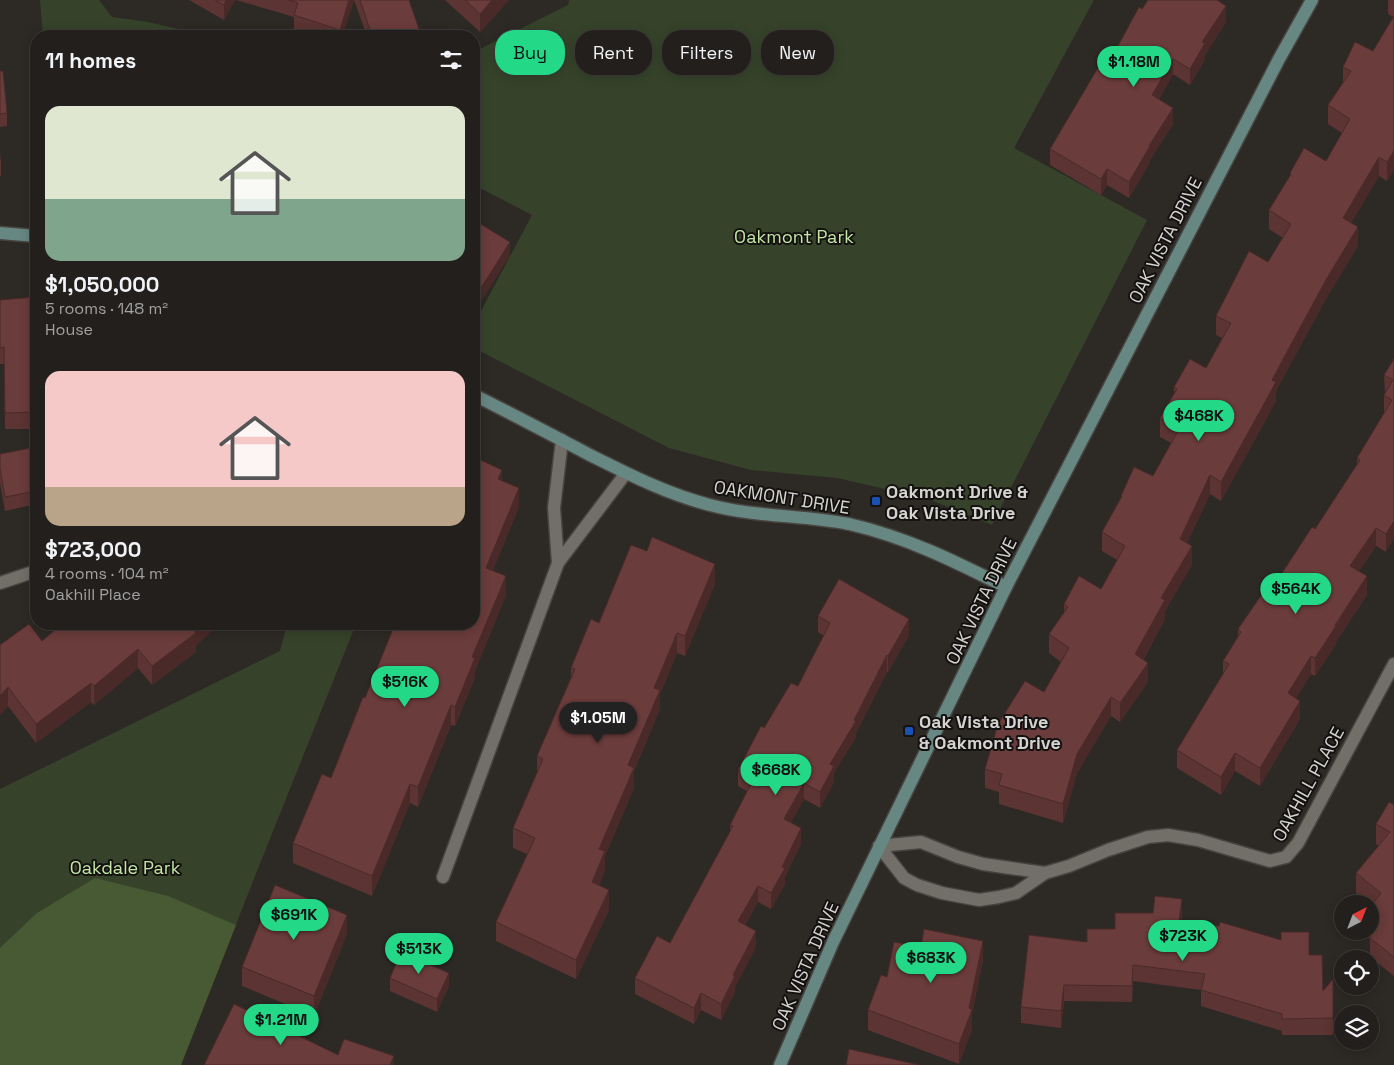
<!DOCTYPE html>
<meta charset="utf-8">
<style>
:root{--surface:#221f1c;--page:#2e2c29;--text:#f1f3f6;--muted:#a2a2a3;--line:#3f3d3b;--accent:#23d887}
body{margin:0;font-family:"Space Grotesk",sans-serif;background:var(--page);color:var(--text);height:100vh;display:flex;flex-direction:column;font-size:19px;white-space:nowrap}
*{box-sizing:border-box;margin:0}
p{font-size:16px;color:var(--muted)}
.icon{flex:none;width:28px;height:28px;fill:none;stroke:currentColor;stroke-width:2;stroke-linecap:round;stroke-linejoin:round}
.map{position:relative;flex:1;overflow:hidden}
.side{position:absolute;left:30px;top:30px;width:450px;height:600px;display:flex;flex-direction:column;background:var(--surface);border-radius:20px;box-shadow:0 2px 12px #0003,0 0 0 1px var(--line)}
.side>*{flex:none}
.hud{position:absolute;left:495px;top:30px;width:475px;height:45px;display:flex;gap:10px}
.needle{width:32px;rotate:42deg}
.controls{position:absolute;left:1334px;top:895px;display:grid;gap:10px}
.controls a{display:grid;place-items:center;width:45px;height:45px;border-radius:50%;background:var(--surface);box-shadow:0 2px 12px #0003,0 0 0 1px var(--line);font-size:25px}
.price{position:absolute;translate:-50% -42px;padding:0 11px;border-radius:18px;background:var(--accent);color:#111;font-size:16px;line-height:32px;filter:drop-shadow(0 1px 2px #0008)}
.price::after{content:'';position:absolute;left:50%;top:30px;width:15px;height:11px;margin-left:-8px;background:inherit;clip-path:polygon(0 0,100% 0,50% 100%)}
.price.active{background:#222;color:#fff}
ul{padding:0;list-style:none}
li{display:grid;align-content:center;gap:10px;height:265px;padding:0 15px}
li span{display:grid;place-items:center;height:155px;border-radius:15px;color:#555}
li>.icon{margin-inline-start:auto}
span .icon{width:90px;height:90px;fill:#fffc;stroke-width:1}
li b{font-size:21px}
h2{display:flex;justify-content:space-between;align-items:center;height:60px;padding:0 15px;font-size:21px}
.tag{padding:0 18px;border-radius:20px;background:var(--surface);box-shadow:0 2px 12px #0003,0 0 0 1px var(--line);font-size:18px;line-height:45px}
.tag.active{background:var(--accent);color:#111}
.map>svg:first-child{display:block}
</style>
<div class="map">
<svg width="1394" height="1065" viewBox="0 0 1394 1065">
<rect width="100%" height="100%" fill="#2d2925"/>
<g fill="#36432a">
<polygon points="40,0 99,0 112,17 148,22 208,36 43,36"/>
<polygon points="569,0 1094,0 1014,148 1147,220 992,525 929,499 837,478 751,470 669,448 474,348 474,324 532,215 474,185 474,52 568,5"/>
<polygon points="287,624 356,624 257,871 181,1065 0,1065 0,789 280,651"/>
</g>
<polygon fill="#475a34" points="95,878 168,896 236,925 181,1065 0,1065 0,948 37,913"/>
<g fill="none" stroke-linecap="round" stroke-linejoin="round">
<defs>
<g id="street">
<polyline points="558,563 554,508 562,440"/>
<polyline points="0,583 36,571"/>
<polyline points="879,846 904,878 917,885 942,893 979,900 999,897 1016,893 1045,873 1069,866 1108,850 1148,837 1168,835 1198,840 1270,861 1286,857 1298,843 1394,664"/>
<polyline points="879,846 921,842 958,857 983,864 1045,873"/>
<polyline points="443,877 558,563 626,473"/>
</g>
<g id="secondary">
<polyline points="0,233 36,236"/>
<path d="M 474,395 C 512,414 550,434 588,454 C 628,474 667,494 710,505 C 755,517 803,515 849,524 C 906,537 954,561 1006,587"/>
<polyline points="780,1065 833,942 1006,587 1279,59 1312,0"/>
</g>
</defs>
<use href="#street" stroke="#474440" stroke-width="15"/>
<use href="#secondary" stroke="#474440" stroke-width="15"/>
<use href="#street" stroke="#726e68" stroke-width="12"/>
<use href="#secondary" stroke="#678782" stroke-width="12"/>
</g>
<g fill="#5b3433">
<polygon points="189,0 235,0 224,20"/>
<polygon points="236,0 354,0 342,36 313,36 294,30 294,17"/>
<polygon points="354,0 409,0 419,36 367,36"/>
<polygon points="445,0 509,0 480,32"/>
<polygon points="1388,0 1394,0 1394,170 1387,181 1379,176 1351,223 1358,246 1327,297 1295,356 1276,391 1276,401 1221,501 1210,494 1187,543 1192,565 1165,611 1165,619 1143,660 1148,682 1120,722 1111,716 1077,773 1063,823 999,804 999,792 985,788 985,769 1044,692 1061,662 1049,653 1049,634 1064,613 1064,604 1101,589 1117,560 1102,551 1102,532 1121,499 1121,496 1153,476 1171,443 1160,437 1160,418 1174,393 1174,387 1206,368 1222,338 1216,335 1216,316 1268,262 1283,238 1269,229 1269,210 1290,177 1290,173 1326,161 1342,133 1328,124 1328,105 1343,83 1343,67 1373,51 1393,17 1388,14"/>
<polygon points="1142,9 1226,22 1205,55 1205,59 1190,85 1173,74 1159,99 1173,124 1150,160 1150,162 1129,198 1107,185 1101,195 1050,165 1050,149 1105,70"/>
<polygon points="0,71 7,113 7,126 0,127"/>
<polygon points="0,152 1,162 1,176 0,176"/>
<polygon points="474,220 510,255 481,301 474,297"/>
<polygon points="36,297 36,429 5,429 4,364 0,364 0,300"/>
<polygon points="1394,359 1386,552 1376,546 1359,571 1367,595 1336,642 1336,644 1315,676 1311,674 1296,698 1300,719 1260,786 1235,771 1221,795 1177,768 1177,750 1223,674 1223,661 1238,637 1238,629 1275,584 1315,529 1357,465 1357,458 1384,413 1384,395 1385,394 1384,375"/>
<polygon points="36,447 36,504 5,511 0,483 0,454"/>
<polygon points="502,481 519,507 493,570 506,595 475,671 475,677 455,726 451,725 418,807 410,803 372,896 293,863 293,843 331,778 365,698"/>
<polygon points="647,551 715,584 685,656 677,653 660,694 660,709 634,771 634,788 605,856 605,871 599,885 609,910 576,979 496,941 496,922 527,854 513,848 513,828 537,772 537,756 571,679 571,668 599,623"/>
<polygon points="818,616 909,635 888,672 887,672 856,733 856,737 834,773 834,782 820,808 804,799 791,822 801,844 785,877 785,884 771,909 758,902 745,925 756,947 735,987 735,992 721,1020 701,1010 694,1024 635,994 635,978 670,943 730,831 730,825 747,791 738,786 738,770 764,728 798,686 824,636 818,632"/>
<polygon points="42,641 196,646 196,652 152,685 138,668 94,705 91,702 36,743 8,706 0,715 0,645"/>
<polygon points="1394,805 1394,976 1370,957 1370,939 1364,934 1364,931 1370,931 1370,907 1372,905 1356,893 1356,873 1379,846 1376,844 1376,824"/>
<polygon points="1182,916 1181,922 1309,955 1323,991 1333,979 1333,1035 1282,1035 1282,1031 1201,1006 1201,990 1133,981 1132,1002 1064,1001 1061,1028 1021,1023 1021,1007 1087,942 1115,929"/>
<polygon points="347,934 314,1016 242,986 242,967"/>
<polygon points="983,960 972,1014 972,1029 959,1064 868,1030 868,1010"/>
<polygon points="390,978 449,986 437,1012 390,991"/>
</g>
<g fill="#4a2a29">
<polygon points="226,0 235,0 224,20 224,5"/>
<polygon points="349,0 354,0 342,36 340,36 340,30"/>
<polygon points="492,0 509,0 480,32 480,14"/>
<polygon points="1226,6 1226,22 1205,55 1205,59 1190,85 1190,69 1202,42"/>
<polygon points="419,29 419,36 398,36"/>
<polygon points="1173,59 1173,74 1152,111 1152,95"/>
<polygon points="1173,108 1173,124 1150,160 1150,162 1129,198 1129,182 1149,146"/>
<polygon points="1394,151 1394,170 1387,181 1387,162"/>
<polygon points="1379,157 1379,176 1343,237 1343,218"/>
<polygon points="1107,169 1107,185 1101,195 1101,179"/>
<polygon points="1358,227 1358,246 1327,297 1295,356 1276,391 1276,401 1221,501 1221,482 1272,380 1327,278"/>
<polygon points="510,242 510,255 481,301 481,288"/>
<polygon points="502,470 502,489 498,479"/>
<polygon points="1210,475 1210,494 1180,558 1180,539"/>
<polygon points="519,488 519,507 486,587 486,568"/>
<polygon points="1394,521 1394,539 1386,552 1386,534"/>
<polygon points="1376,528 1376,546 1350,584 1350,566"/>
<polygon points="1192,546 1192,565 1165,611 1165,619 1135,673 1135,654 1161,598"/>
<polygon points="715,564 715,584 685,656 685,636"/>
<polygon points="506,576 506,595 475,671 475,677 455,726 455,707 472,657"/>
<polygon points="1367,576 1367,595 1336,642 1336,644 1315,676 1315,658"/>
<polygon points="909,619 909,635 888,672 888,656"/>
<polygon points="199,624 219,624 196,646 196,652 152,685 152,666"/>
<polygon points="677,633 677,653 660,694 660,709 634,771 634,788 605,856 605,871 592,901 592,882 599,849 654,688"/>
<polygon points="138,649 138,668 94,705 94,686"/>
<polygon points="887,655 887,672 856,733 856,737 834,773 834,782 820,808 820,792 830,764 854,720"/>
<polygon points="1311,656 1311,674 1288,711 1288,693"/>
<polygon points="1148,663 1148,682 1120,722 1120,703"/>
<polygon points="91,683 91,702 36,743 36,724"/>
<polygon points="8,687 8,706 0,715 0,696"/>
<polygon points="1111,697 1111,716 1077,773 1063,823 1063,804 1077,754"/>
<polygon points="1300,701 1300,719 1260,786 1260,768"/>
<polygon points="451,705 451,725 418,807 418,787"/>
<polygon points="1235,753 1235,771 1221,795 1221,777"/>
<polygon points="804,783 804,799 784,835 784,819"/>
<polygon points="410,784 410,803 372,896 372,876"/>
<polygon points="801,828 801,844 785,877 785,884 771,909 771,893 782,867"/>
<polygon points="758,886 758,902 738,938 738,921"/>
<polygon points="609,890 609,910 576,979 576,960"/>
<polygon points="1182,899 1182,916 1179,938 1179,921"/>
<polygon points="347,915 347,934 314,1016 314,996"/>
<polygon points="756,931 756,947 735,987 735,992 721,1020 721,1004 733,975"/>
<polygon points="983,941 983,960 972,1014 972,1029 959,1064 959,1044 969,1008"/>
<polygon points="449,973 449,986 437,1012 437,999"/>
<polygon points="1064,985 1064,1001 1061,1028 1061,1011"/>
<polygon points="701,993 701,1010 694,1024 694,1008"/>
<polygon points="394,1056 394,1065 390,1065"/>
</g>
<g fill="#6a3c3b" stroke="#4a2a29">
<polygon points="215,0 226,0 224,5"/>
<polygon points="288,0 349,0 340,30 294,15 298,3"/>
<polygon points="360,0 409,0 419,29 398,36 372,36"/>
<polygon points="465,0 492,0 480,14"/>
<polygon points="1148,0 1217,0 1226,6 1202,42 1205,43 1190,69 1173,59 1152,95 1173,108 1149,146 1150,146 1129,182 1107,169 1101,179 1050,149 1099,66 1105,70 1139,7 1142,9"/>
<polygon points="1394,16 1394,151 1387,162 1379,157 1343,218 1358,227 1327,278 1295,337 1272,380 1276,382 1221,482 1210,475 1180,539 1192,546 1161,598 1165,600 1135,654 1148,663 1120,703 1111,697 1077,754 1063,804 999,785 1002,774 985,769 998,724 1025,681 1044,692 1069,648 1049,634 1068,607 1064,604 1079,576 1101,589 1125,546 1102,532 1122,496 1121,496 1134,467 1153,476 1179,429 1160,418 1177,389 1174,387 1190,359 1206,368 1231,323 1216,316 1249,251 1268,262 1291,224 1269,210 1291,174 1290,173 1304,148 1326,161 1350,119 1328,105 1351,71 1343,67 1355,42 1373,51"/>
<polygon points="0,71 3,71 7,113 0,114"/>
<polygon points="474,220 510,242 481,288 474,283"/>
<polygon points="36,297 36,412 5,413 4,347 0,348 0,300"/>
<polygon points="1394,359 1394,521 1386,534 1376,528 1350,566 1367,576 1335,625 1336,626 1315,658 1311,656 1288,693 1300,701 1260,768 1235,753 1221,777 1177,750 1229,664 1223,661 1241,632 1238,629 1271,581 1275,584 1312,527 1315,529 1360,460 1357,458 1392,400 1384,395 1393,380 1384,375"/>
<polygon points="36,447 36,491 5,497 0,469 0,454"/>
<polygon points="474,457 502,470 498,479 519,488 486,568 506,576 472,657 475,658 455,707 451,705 418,787 410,784 372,876 293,843 322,774 331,778 363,697 365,698 395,624 474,624"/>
<polygon points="652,537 715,564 685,636 677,633 654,688 660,690 628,765 634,768 599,849 605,851 592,882 609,890 576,960 496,922 535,838 513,828 543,759 537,756 575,669 571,668 591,619 599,623 631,545 647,551"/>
<polygon points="839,579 909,619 888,656 887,655 854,720 856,721 830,764 834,766 820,792 804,783 784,819 801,828 782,867 785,868 771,893 758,886 738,921 756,931 733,975 735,976 721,1004 701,993 694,1008 635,978 657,936 670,943 733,826 730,825 754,778 738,770 761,726 764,728 791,683 798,686 830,623 818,616"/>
<polygon points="29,624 42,641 62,624 199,624 193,629 196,633 152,666 138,649 94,686 91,683 36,724 8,687 0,696 0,645"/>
<polygon points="1389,802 1394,805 1394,957 1370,938 1370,929 1375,923 1370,920 1370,907 1381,893 1356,873 1390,832 1376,824"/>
<polygon points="275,885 347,915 314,996 242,967"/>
<polygon points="1155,896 1182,899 1179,921 1219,926 1220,922 1281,940 1281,932 1309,932 1309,955 1322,955 1323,991 1333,979 1333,1018 1282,1019 1282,1014 1201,990 1205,974 1133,965 1132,986 1064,985 1061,1011 1021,1007 1029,935 1087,942 1087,929 1115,929 1115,913 1153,913"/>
<polygon points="924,929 983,941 969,1008 972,1010 959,1044 868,1010 881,975 887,977 894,942 921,947"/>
<polygon points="401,952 449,973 437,999 390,978"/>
<polygon points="234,1004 338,1055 344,1039 394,1056 390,1065 204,1065"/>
<polygon points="849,1049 919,1065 846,1065"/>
</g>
<g fill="#1a4fb4" stroke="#141210" stroke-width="2">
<rect x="871" y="496" width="10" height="10" rx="2.5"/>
<rect x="904" y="726" width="10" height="10" rx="2.5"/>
</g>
<g text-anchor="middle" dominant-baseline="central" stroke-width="4" stroke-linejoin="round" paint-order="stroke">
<g font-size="18" fill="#c4e6a4" stroke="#141210">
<text x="794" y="236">Oakmont Park</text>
<text x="125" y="867">Oakdale Park</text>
</g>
<g font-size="18" fill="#d5d3d0" stroke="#141210">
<text transform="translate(1165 240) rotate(-63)">OAK VISTA DRIVE</text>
<text transform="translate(782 497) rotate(9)">OAKMONT DRIVE</text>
<text transform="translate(981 601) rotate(-64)">OAK VISTA DRIVE</text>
<text transform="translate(1308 784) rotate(-61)">OAKHILL PLACE</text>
<text transform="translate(805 966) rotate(-66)">OAK VISTA DRIVE</text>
</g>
<g font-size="18" font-weight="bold" fill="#d5d3d0" stroke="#141210" text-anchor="start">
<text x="886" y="491">Oakmont Drive &amp;<tspan x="886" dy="21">Oak Vista Drive</tspan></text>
<text x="919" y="721">Oak Vista Drive<tspan x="919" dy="21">&amp; Oakmont Drive</tspan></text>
</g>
</g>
</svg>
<div class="controls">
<a><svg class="needle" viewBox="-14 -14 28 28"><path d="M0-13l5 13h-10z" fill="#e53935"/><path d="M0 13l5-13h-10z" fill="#a2a2a3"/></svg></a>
<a><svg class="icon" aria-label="locate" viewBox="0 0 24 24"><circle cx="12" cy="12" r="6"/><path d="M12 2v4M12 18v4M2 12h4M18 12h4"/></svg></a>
<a><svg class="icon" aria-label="layers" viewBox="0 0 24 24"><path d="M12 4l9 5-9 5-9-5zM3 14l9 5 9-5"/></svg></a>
</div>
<b class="price" style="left:1134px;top:88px">$1.18M</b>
<b class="price" style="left:1199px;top:442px">$468K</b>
<b class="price" style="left:1296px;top:615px">$564K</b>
<b class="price" style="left:405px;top:708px">$516K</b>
<b class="price active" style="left:598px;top:744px">$1.05M</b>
<b class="price" style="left:776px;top:796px">$668K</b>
<b class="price" style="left:294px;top:941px">$691K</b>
<b class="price" style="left:1183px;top:962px">$723K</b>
<b class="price" style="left:419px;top:975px">$513K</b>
<b class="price" style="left:931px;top:984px">$683K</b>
<b class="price" style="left:281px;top:1046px">$1.21M</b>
<div class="hud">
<a class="tag active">Buy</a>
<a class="tag">Rent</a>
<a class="tag">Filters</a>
<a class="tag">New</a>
</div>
<section class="side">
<h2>11 homes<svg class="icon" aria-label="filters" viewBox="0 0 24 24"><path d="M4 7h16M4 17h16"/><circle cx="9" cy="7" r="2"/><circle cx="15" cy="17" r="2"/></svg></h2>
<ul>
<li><span style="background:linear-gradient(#dfe7d0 60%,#7fa58c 0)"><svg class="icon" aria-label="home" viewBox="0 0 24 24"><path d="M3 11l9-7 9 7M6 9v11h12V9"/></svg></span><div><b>$1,050,000</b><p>5 rooms · 148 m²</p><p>House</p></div></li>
<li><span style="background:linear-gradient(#f6c9c9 75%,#b9a48a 0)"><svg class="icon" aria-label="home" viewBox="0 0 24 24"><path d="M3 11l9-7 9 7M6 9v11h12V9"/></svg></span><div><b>$723,000</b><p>4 rooms · 104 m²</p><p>Oakhill Place</p></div></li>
</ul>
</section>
</div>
